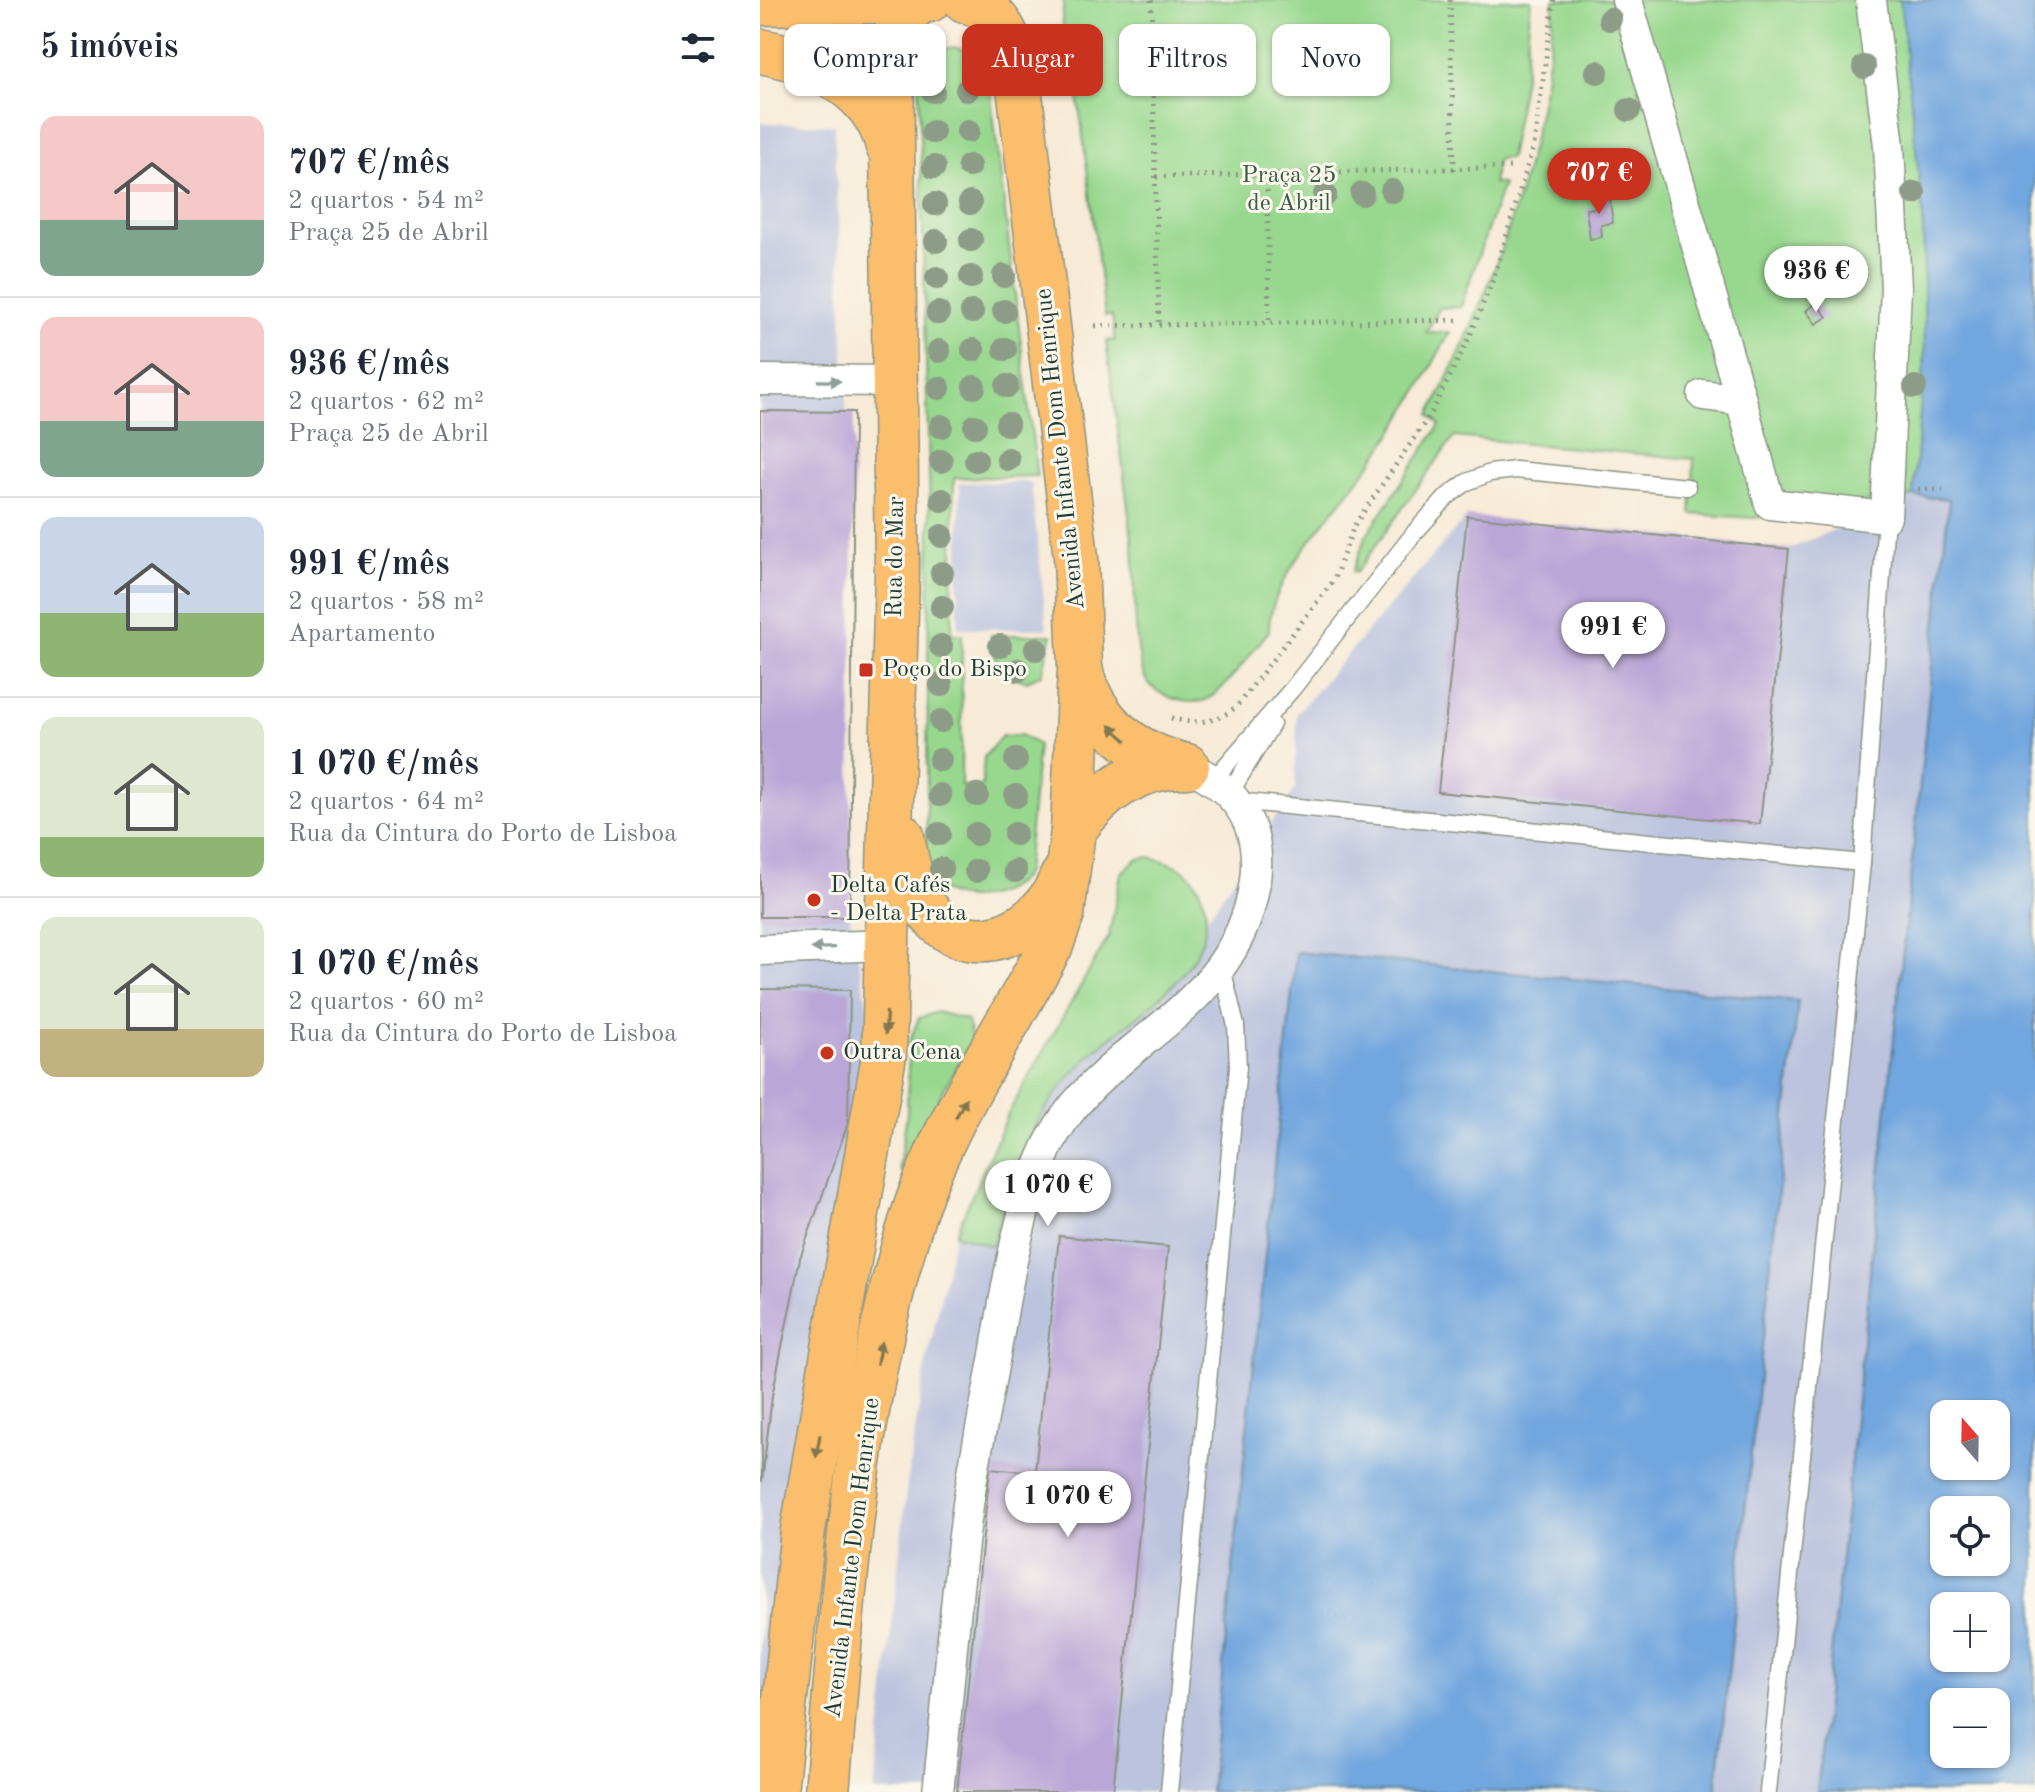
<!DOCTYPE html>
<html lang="pt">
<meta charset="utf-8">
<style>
:root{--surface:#fff;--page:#f2f2f3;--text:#1f2937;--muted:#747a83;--line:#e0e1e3;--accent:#c8321e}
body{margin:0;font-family:"Old Standard TT",serif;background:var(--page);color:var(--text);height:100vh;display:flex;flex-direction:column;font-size:30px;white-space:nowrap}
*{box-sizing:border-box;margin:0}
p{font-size:26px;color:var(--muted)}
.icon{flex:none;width:44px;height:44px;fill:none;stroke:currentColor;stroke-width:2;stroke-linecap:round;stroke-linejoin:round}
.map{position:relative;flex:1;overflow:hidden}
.drawer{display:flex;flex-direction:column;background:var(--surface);width:760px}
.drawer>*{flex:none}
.top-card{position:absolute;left:24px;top:24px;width:760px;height:72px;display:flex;gap:16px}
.needle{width:52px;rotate:340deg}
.buttons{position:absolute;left:1170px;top:1400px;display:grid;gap:16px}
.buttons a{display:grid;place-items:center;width:80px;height:80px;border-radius:16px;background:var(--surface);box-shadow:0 2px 6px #0004;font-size:40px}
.price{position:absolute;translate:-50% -68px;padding:0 18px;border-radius:28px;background:#fff;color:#222;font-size:26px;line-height:52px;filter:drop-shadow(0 2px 4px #0008)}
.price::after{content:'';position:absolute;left:50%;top:48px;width:24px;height:18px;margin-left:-12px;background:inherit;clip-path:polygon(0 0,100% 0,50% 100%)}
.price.selected{background:var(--accent);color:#fff}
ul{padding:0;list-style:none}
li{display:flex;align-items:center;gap:24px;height:200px;padding:0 40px}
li+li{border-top:2px solid var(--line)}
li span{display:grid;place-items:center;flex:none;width:224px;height:160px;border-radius:16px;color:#555}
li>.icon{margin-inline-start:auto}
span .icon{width:96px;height:96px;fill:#fffc;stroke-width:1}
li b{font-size:34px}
h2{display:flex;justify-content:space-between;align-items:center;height:96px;padding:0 40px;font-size:34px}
.pill{padding:0 28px;border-radius:16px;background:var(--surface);box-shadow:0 2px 6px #0004;font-size:28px;line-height:72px}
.pill.selected{background:var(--accent);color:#fff}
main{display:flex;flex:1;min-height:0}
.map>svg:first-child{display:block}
</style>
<main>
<section class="drawer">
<h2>5 imóveis<svg class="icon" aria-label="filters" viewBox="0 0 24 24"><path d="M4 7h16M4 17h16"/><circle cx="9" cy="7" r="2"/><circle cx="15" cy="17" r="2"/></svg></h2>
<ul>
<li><span style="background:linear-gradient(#f6c9c9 65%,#7fa58c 0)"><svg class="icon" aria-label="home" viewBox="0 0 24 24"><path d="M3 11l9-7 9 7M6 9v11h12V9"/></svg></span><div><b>707 €/mês</b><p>2 quartos · 54 m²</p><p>Praça 25 de Abril</p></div></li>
<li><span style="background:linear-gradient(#f6c9c9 65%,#7fa58c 0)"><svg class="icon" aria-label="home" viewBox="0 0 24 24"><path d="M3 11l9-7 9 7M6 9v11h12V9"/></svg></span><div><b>936 €/mês</b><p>2 quartos · 62 m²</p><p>Praça 25 de Abril</p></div></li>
<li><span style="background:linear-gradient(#c9d6e8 60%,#8fb573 0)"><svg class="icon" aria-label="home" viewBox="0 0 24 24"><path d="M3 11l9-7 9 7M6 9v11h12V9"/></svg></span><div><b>991 €/mês</b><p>2 quartos · 58 m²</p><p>Apartamento</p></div></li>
<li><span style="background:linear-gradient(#dfe7d0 75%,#8fb573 0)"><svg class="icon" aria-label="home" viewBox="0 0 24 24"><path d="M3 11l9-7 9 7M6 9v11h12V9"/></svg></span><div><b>1 070 €/mês</b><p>2 quartos · 64 m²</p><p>Rua da Cintura do Porto de Lisboa</p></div></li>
<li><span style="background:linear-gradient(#dfe7d0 70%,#c2b280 0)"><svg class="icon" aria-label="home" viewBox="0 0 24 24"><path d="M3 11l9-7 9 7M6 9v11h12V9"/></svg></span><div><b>1 070 €/mês</b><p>2 quartos · 60 m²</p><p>Rua da Cintura do Porto de Lisboa</p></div></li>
</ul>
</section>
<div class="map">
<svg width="1275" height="1792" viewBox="0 0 1275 1792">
<rect width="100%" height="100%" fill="#fbf7ec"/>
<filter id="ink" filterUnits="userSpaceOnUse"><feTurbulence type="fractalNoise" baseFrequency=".0125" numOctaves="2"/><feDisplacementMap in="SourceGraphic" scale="16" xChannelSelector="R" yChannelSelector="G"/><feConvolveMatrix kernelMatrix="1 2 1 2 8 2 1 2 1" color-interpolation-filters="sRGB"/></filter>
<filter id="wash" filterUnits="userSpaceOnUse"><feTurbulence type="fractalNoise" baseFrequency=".006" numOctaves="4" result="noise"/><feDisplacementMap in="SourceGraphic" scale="32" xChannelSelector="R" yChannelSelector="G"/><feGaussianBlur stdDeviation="1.8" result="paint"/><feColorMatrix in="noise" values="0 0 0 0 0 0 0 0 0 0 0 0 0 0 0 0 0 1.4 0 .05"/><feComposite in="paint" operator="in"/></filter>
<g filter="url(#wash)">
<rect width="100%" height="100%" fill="#f7ead6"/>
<g fill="#bcc3de">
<polygon points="0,123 74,125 93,568 90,917 109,1012 0,1792"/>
<polygon points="271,482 287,629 198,628 200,483"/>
<polygon points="1153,496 1189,499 1057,1792 114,1792 148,1474 166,1364 195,1234 232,1246 252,1176 277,1122 294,1097 335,1051 403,998 426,968 447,918 535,789 537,713 707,516 1029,549"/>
</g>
<g fill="#98d88e" stroke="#5c8a61" stroke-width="2">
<path d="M 304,0 L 771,0 L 764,77 L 749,158 L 737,159 L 733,183 L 743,184 L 701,307 L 680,308 L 666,332 L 690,332 C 667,375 644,418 615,458 C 584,502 507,578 509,631 C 494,648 462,697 442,701 C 426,705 396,696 387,681 C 372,657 376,580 373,548 C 365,479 355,410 346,341 L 355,340 L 352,316 L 345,316 L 315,72 L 302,20 Z"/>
<path d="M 794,0 L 1205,0 L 1152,92 L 1163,215 L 1165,355 L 1153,496 L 994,518 L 931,514 L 934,459 L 694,437 L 596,573 L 593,571 L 606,536 L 680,425 L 670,415 C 737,281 784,151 794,0 Z"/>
<path d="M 193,47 C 214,51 224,60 229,80 L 277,476 L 194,478 L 192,634 L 202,634 L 201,786 L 222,786 L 224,757 L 242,736 L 261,735 L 278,745 L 266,872 C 253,896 197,909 178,886 C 172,879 169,866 166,857 L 170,516 L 159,83 C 162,62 172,52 193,47 Z"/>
<path d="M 231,635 L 292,635 L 282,674 L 267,681 C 243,676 231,659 231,635 Z"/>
<path d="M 390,857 C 414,863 432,869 441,893 C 468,961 377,1014 336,1050 C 321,1063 308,1079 295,1095 C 262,1140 245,1192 232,1246 L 195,1234 L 249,1112 L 349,936 L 361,873 L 377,859 Z"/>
<polygon points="177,1012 207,1020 212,1040 178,1100 148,1169 141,1172 139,1166 147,1113 149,1042 159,1018"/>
</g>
<g fill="#71a6de" stroke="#487289" stroke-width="2" fill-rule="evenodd">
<path d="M 1140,0 L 1275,0 L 1275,1792 L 1057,1792 L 1189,499 L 1153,496 L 1165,355 L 1163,215 ZM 1184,1414 L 1236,1414 L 1236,1466 L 1184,1466 ZM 1184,1510 L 1236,1510 L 1236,1562 L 1184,1562 ZM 1184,1606 L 1236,1606 L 1236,1658 L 1184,1658 ZM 1184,1702 L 1236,1702 L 1236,1754 L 1184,1754 Z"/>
<polygon points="536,952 1038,1001 956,1792 450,1792"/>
</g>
<g id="blocks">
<g fill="#baa6d7">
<polygon points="849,194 853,223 841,225 842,237 830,239 826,209 838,208 836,196"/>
<polygon points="1056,303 1067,317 1056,324 1046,311"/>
<polygon points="0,411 94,412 90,917 0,917"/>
<polygon points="707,516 1029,549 1000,824 678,792"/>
<polygon points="0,989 90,990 88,1123 40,1258 12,1396 2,1482"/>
<polygon points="299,1236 408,1247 353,1792 197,1792 230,1468 275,1472"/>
</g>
</g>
</g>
<g filter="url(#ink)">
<use href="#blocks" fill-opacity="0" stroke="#8b9485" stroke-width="2"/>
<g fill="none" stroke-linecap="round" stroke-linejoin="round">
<defs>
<g id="lane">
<polyline points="454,779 533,688 655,532 688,496 707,482 730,473 756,470 927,487"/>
<polyline points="470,793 512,724"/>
<polyline points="477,801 1102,863"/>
<polyline points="409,1792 478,1067 476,1026 462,968"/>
<polyline points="1008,1792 1102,863 1126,517"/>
</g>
<g id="street">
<polyline points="867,0 981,400"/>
<polyline points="0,380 137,381"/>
<polyline points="943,395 981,400 1010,504 1126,517 1136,288 1129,146 1111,0"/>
<polyline points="0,950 125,945"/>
<path d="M 178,1792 C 189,1692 195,1591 210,1491 C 217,1446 227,1400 235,1355 C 247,1286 257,1214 286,1150 C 333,1048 456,1022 489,909 C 508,843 490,794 427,766"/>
</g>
<g id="primary">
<polyline points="0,3 169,0"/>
<path d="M 0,51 C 55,61 113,87 128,146"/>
<path d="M 321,672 C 335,725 376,755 427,766"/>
<path d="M 313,831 C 340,793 376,766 424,766"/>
<path d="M 142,836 C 147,865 153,895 173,917 C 217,965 283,928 302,877"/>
<path d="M 15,1792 L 43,1530 L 124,1055 L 137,574 L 131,50 C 135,29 142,16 158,3"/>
<path d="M 67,1792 C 83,1600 94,1401 153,1216 C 184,1119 244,1034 291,945 L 302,914 L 313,831 L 320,668 L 316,557 L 256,62 C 248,33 236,9 205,0"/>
</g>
</defs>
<use href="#lane" stroke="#8b9485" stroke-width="19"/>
<use href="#street" stroke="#8b9485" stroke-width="33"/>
<use href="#primary" stroke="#8b9485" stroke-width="47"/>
<g stroke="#8b9485" stroke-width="5" stroke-dasharray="2 6" stroke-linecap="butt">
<polyline points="391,0 399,324"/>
<polyline points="690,0 694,170"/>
<polyline points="507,174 509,322"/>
<polyline points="396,177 754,167"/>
<polyline points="335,326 703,320"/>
<polyline points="1158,489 1183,490"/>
<path d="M 411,718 C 436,725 457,723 477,706 L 574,580 L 594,526 L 670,415 L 709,338 L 734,277 L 774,144 L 794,0"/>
</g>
<use href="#lane" stroke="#fff" stroke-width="16"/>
<use href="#street" stroke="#fff" stroke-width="30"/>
<use href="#primary" stroke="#fabe6d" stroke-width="44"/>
</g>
<g fill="#8d9c87">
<circle cx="850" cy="19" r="12"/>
<circle cx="1104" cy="67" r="12"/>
<circle cx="837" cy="72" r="12"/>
<circle cx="207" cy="90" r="12"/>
<circle cx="173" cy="91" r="12"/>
<circle cx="869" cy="110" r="12"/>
<circle cx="208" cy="131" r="12"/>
<circle cx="173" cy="132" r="12"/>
<circle cx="209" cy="166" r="12"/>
<circle cx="174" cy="167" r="12"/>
<circle cx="632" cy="191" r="12"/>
<circle cx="1154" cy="193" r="12"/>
<circle cx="602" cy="194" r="12"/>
<circle cx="565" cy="195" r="12"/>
<circle cx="210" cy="203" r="12"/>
<circle cx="175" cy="204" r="12"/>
<circle cx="211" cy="240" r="12"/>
<circle cx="176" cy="241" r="12"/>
<circle cx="244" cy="276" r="12"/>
<circle cx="211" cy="277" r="12"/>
<circle cx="177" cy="278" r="12"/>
<circle cx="244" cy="311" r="12"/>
<circle cx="212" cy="312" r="12"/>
<circle cx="178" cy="313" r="12"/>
<circle cx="245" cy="349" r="12"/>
<circle cx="213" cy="350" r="12"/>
<circle cx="179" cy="351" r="12"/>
<circle cx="247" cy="386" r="12"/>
<circle cx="214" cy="387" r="12"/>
<circle cx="1155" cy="387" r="12"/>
<circle cx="179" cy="388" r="12"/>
<circle cx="247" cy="424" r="12"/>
<circle cx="181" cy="426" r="12"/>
<circle cx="215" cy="426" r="12"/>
<circle cx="248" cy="459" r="12"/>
<circle cx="216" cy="460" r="12"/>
<circle cx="181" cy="461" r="12"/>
<circle cx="182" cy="500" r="12"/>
<circle cx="182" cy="536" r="12"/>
<circle cx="182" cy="573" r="12"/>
<circle cx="182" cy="607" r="12"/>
<circle cx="181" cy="646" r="12"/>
<circle cx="240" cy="646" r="12"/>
<circle cx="276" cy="649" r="12"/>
<circle cx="258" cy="670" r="12"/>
<circle cx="181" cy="685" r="12"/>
<circle cx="181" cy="721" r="12"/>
<circle cx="180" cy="760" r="12"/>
<circle cx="256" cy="760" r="12"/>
<circle cx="180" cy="795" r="12"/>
<circle cx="217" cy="795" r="12"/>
<circle cx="256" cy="796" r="12"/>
<circle cx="179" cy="834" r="12"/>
<circle cx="216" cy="834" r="12"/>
<circle cx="255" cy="834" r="12"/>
<circle cx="181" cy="869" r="12"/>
<circle cx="216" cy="871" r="12"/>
<circle cx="255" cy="871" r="12"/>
</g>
<defs><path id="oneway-solid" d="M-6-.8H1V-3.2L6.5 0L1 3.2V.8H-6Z" transform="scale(2)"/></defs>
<g fill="#8f9e9a">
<use href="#oneway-solid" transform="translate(69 381) rotate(1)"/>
<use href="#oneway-solid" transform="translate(63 948) rotate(178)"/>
</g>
<g fill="#82774e">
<use href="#oneway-solid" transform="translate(358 733) rotate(-138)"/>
<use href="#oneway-solid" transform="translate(126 1023) rotate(92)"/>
<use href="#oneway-solid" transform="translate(201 1108) rotate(-62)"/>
<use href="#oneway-solid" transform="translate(119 1353) rotate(-79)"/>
<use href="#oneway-solid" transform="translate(58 1446) rotate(100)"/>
</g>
</g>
<g fill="#c8321e" stroke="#fbf7ec" stroke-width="3">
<rect x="98" y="662" width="16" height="16" rx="4"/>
<circle cx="54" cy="900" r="8"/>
<circle cx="67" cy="1053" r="8"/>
</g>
<g text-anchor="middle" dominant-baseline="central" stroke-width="6" stroke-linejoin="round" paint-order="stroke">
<g font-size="24" fill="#375c46" stroke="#fbf7ec">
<text x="529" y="176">Praça 25<tspan x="529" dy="28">de Abril</tspan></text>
</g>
<g font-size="24" fill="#1f3d34" stroke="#fbf7ec">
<text transform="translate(301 449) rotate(-96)">Avenida Infante Dom Henrique</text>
<text transform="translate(136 557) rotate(-89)">Rua do Mar</text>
<text transform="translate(93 1558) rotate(-83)">Avenida Infante Dom Henrique</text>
</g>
<g font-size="24" fill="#1f3d34" stroke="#fbf7ec" text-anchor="start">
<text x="122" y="670">Poço do Bispo</text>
<text x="70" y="886">Delta Cafés<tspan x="70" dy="28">- Delta Prata</tspan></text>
<text x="83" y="1053">Outra Cena</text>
</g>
</g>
</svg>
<div class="buttons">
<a><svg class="needle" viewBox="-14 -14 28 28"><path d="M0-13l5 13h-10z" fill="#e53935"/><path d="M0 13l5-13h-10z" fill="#747a83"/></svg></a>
<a><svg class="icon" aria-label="locate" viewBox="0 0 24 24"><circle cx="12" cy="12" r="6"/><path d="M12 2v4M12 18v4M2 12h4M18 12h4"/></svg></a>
<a>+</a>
<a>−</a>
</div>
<b class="price selected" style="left:839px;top:216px">707 €</b>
<b class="price" style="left:1056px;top:314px">936 €</b>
<b class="price" style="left:853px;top:670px">991 €</b>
<b class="price" style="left:288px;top:1228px">1 070 €</b>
<b class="price" style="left:308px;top:1539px">1 070 €</b>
<div class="top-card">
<a class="pill">Comprar</a>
<a class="pill selected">Alugar</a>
<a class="pill">Filtros</a>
<a class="pill">Novo</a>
</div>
</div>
</main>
